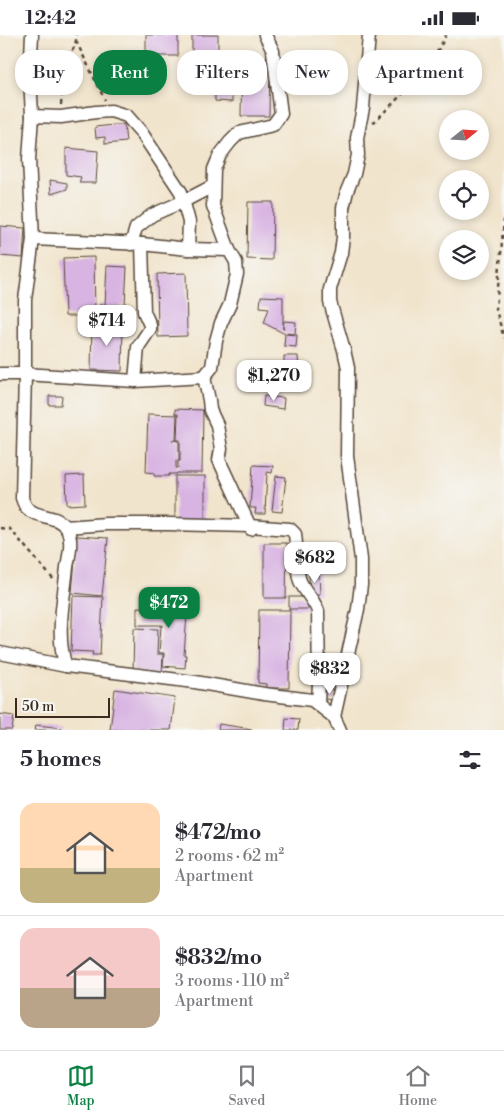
<!DOCTYPE html>
<meta charset="utf-8">
<style>
:root{--surface:#fff;--page:#f7f7f7;--text:#2b2b33;--muted:#7c7c81;--line:#e1e1e2;--accent:#0b8043}
body{margin:0;font-family:"Libre Bodoni",serif;background:var(--page);color:var(--text);height:100vh;display:flex;flex-direction:column;font-size:19px;white-space:nowrap}
*{box-sizing:border-box;margin:0}
p{font-size:16px;color:var(--muted)}
.icon{flex:none;width:28px;height:28px;fill:none;stroke:currentColor;stroke-width:2;stroke-linecap:round;stroke-linejoin:round}
.map{position:relative;height:695px;overflow:hidden}
.details{display:flex;flex-direction:column;background:var(--surface);flex:1}
.details>*{flex:none}
.hud{position:absolute;left:15px;top:15px;width:475px;height:45px;display:flex;gap:10px}
.needle{width:32px;rotate:72deg}
.fabs{position:absolute;left:439px;top:75px;display:grid;gap:10px}
.fabs a{display:grid;place-items:center;width:50px;height:50px;border-radius:50%;background:var(--surface);box-shadow:0 2px 8px #0003;font-size:25px}
.scale{position:absolute;left:15px;bottom:12px;width:95px;box-sizing:border-box;padding-left:5px;border:2px solid #3b2a1e;border-top:0;font-size:14px;line-height:18px;white-space:nowrap;color:#3b2a1e;-webkit-text-stroke:4px #f6f6f2;paint-order:stroke}
.price{position:absolute;translate:-50% -42px;padding:0 11px;border-radius:10px;background:#fff;color:#222;font-size:16px;line-height:32px;filter:drop-shadow(0 1px 2px #0008)}
.price::after{content:'';position:absolute;left:50%;top:30px;width:15px;height:11px;margin-left:-8px;background:inherit;clip-path:polygon(0 0,100% 0,50% 100%)}
.price.on{background:var(--accent);color:#fff}
ul{padding:0;list-style:none}
li{display:flex;align-items:center;gap:15px;height:125px;padding:0 20px}
li+li{border-top:1px solid var(--line)}
li span{display:grid;place-items:center;flex:none;width:140px;height:100px;border-radius:15px;color:#555}
li>.icon{margin-inline-start:auto}
span .icon{width:60px;height:60px;fill:#fffc;stroke-width:1}
li b{font-size:21px}
h2{display:flex;justify-content:space-between;align-items:center;height:60px;padding:0 20px;font-size:21px}
.chip{padding:0 18px;border-radius:20px;background:var(--surface);box-shadow:0 2px 8px #0003;font-size:18px;line-height:45px}
.chip.on{background:var(--accent);color:#fff}
.status{display:flex;justify-content:space-between;align-items:center;height:35px;padding:0 25px;background:var(--surface);direction:ltr}
.status svg{height:14px;fill:currentColor}
.tabs{display:flex;justify-content:space-around;align-items:center;height:70px;border-top:1px solid var(--line);background:var(--surface);font-size:14px;color:var(--muted)}
.tabs a{display:grid;justify-items:center;gap:2px}
.tabs .on{color:var(--accent)}
.map>svg:first-child{display:block}
</style>
<div class="status"><b>12:42</b><svg viewBox="0 0 49 12"><path d="M0 12V9h3v3zM5 12V6h3v6zM10 12V3h3v9zM15 12V0h3v12zM26 1h20v11H26zM47 4h2v5h-2z"/></svg></div>
<div class="map">
<svg width="504" height="695" viewBox="0 0 504 695">
<rect width="100%" height="100%" fill="#f6f6f2"/>
<filter id="ink" filterUnits="userSpaceOnUse"><feTurbulence type="fractalNoise" baseFrequency=".02" numOctaves="2"/><feDisplacementMap in="SourceGraphic" scale="10" xChannelSelector="R" yChannelSelector="G"/><feConvolveMatrix kernelMatrix="1 2 1 2 8 2 1 2 1" color-interpolation-filters="sRGB"/></filter>
<filter id="wash" filterUnits="userSpaceOnUse"><feTurbulence type="fractalNoise" baseFrequency=".0096" numOctaves="4" result="noise"/><feDisplacementMap in="SourceGraphic" scale="20" xChannelSelector="R" yChannelSelector="G"/><feGaussianBlur stdDeviation="1.12" result="paint"/><feColorMatrix in="noise" values="0 0 0 0 0 0 0 0 0 0 0 0 0 0 0 0 0 1.4 0 .05"/><feComposite in="paint" operator="in"/></filter>
<g filter="url(#wash)">
<rect width="100%" height="100%" fill="#f1e4cc"/>
<g id="blocks">
<g fill="#d8b4e2">
<rect x="146" y="0" width="32" height="21"/>
<polygon points="192,0 218,0 218,18 192,17"/>
<polygon points="242,22 270,23 269,81 241,81"/>
<polygon points="215,31 232,31 232,67 215,66"/>
<polygon points="124,89 126,107 105,109 105,102 96,103 95,92"/>
<polygon points="66,113 98,116 96,148 79,148 81,142 66,140"/>
<polygon points="50,145 67,148 67,154 51,159"/>
<polygon points="248,167 273,167 272,225 247,224"/>
<polygon points="0,191 25,193 23,223 0,221"/>
<polygon points="94,222 95,281 65,281 63,223"/>
<polygon points="107,231 127,232 125,270 121,270 120,287 99,286 100,269 105,270"/>
<polygon points="186,238 187,301 158,302 157,239"/>
<polygon points="261,261 283,262 283,294 284,286 296,287 295,299 283,298 264,288 269,273 260,272"/>
<polygon points="92,287 123,288 122,336 91,335"/>
<polygon points="285,299 297,300 296,312 284,311"/>
<polygon points="284,321 298,321 299,339 284,339"/>
<polygon points="278,328 278,340 261,341 260,329"/>
<polygon points="49,361 62,361 61,370 49,370"/>
<polygon points="264,361 284,363 283,374 263,371"/>
<polygon points="175,374 203,375 202,438 177,438 177,439 169,439 169,441 154,441 154,438 146,437 148,379 177,380 176,405 172,405 179,406 179,426 176,425 176,433 178,433 178,426 180,426 180,405 177,405 178,379 175,379"/>
<polygon points="253,430 273,431 272,438 267,437 265,479 255,479 256,473 250,473"/>
<polygon points="84,440 85,469 67,470 66,441"/>
<rect x="175" y="441" width="30" height="52"/>
<polygon points="276,441 286,442 282,477 272,476"/>
<polygon points="77,501 108,503 102,561 72,558"/>
<polygon points="264,508 287,508 286,563 264,563"/>
<polygon points="319,539 320,559 310,559 309,540"/>
<polygon points="73,561 103,562 100,620 92,620 93,617 71,616"/>
<rect x="289" y="562" width="19" height="12"/>
<polygon points="162,563 188,565 184,620 186,620 185,633 163,631 164,618 159,618 161,591 163,592 163,590 137,590 137,572 161,574"/>
<polygon points="259,575 290,575 289,653 266,653 266,649 258,648"/>
<polygon points="134,593 158,594 157,619 163,619 162,641 133,636"/>
<polygon points="115,654 175,663 171,695 110,695"/>
<polygon points="325,654 335,655 334,665 324,664"/>
<polygon points="0,679 14,681 12,695 0,695"/>
<polygon points="286,683 299,684 298,695 285,695"/>
<polygon points="219,689 252,694 252,695 218,695"/>
<polygon points="36,690 62,693 62,695 35,695"/>
</g>
</g>
</g>
<g filter="url(#ink)">
<use href="#blocks" fill-opacity="0" stroke="#564638" stroke-width="1"/>
<g fill="none" stroke-linecap="round" stroke-linejoin="round">
<defs>
<g id="minor">
<path d="M 32,0 L 30,41 L 32,81 L 29,124 L 33,204 L 25,265 L 25,339 L 22,463 C 23,466 25,471 27,473 C 37,484 59,479 67,494 C 73,505 69,520 67,532 C 64,563 55,602 66,631 L 195,647 L 264,659 L 312,665 L 334,682 L 340,695"/>
<polyline points="32,81 61,82 96,77 111,76 127,81 141,97 181,157 189,187 188,214"/>
<polyline points="33,204 142,209 188,214 229,215"/>
<polyline points="131,209 136,193 152,180 184,166 213,151"/>
<polyline points="0,339 25,339 135,346 204,342"/>
<polyline points="135,346 138,312 150,294 150,290 144,277 142,209"/>
<path d="M 65,492 L 106,489 L 169,489 L 249,491 L 290,494 L 295,499 C 297,512 296,535 300,546 C 305,557 314,565 318,576 L 319,647 L 318,669"/>
<polyline points="251,494 219,425 221,414 217,390 210,375 209,365 204,342 212,332 216,306 221,288 230,269 237,239 236,227 229,215 213,171 214,134 220,120 230,107 239,98 273,90 281,79 273,16 265,0"/>
<polyline points="0,618 66,631"/>
<polyline points="334,682 358,574 361,550 361,524 347,421 348,333 344,315 330,267 330,254 341,218 343,202 343,173 347,156 354,139 358,120 357,103 363,73 369,0"/>
</g>
</defs>
<use href="#minor" stroke="#564638" stroke-width="15"/>
<g stroke="#564638" stroke-width="2.5" stroke-dasharray="4 4" stroke-linecap="butt">
<polyline points="76,6 105,65"/>
<polyline points="61,70 63,43 76,6 76,0"/>
<path d="M 373,88 C 400,61 430,35 446,0"/>
<polyline points="504,184 496,275 504,303"/>
<polyline points="0,493 10,494 53,544"/>
</g>
<use href="#minor" stroke="#fff" stroke-width="12"/>
</g>
</g>
</svg>
<div class="fabs">
<a><svg class="needle" viewBox="-14 -14 28 28"><path d="M0-13l5 13h-10z" fill="#e53935"/><path d="M0 13l5-13h-10z" fill="#7c7c81"/></svg></a>
<a><svg class="icon" aria-label="locate" viewBox="0 0 24 24"><circle cx="12" cy="12" r="6"/><path d="M12 2v4M12 18v4M2 12h4M18 12h4"/></svg></a>
<a><svg class="icon" aria-label="layers" viewBox="0 0 24 24"><path d="M12 4l9 5-9 5-9-5zM3 14l9 5 9-5"/></svg></a>
</div>
<div class="scale">50 m</div>
<b class="price" style="left:107px;top:312px">$714</b>
<b class="price" style="left:274px;top:367px">$1,270</b>
<b class="price" style="left:315px;top:549px">$682</b>
<b class="price on" style="left:169px;top:594px">$472</b>
<b class="price" style="left:330px;top:660px">$832</b>
<div class="hud">
<a class="chip">Buy</a>
<a class="chip on">Rent</a>
<a class="chip">Filters</a>
<a class="chip">New</a>
<a class="chip">Apartment</a>
</div>
</div>
<section class="details">
<h2>5 homes<svg class="icon" aria-label="filters" viewBox="0 0 24 24"><path d="M4 7h16M4 17h16"/><circle cx="9" cy="7" r="2"/><circle cx="15" cy="17" r="2"/></svg></h2>
<ul>
<li><span style="background:linear-gradient(#ffd9b3 65%,#c2b280 0)"><svg class="icon" aria-label="home" viewBox="0 0 24 24"><path d="M3 11l9-7 9 7M6 9v11h12V9"/></svg></span><div><b>$472/mo</b><p>2 rooms · 62 m²</p><p>Apartment</p></div></li>
<li><span style="background:linear-gradient(#f6c9c9 60%,#b9a48a 0)"><svg class="icon" aria-label="home" viewBox="0 0 24 24"><path d="M3 11l9-7 9 7M6 9v11h12V9"/></svg></span><div><b>$832/mo</b><p>3 rooms · 110 m²</p><p>Apartment</p></div></li>
</ul>
</section>
<nav class="tabs">
<a class="on"><svg class="icon" aria-label="map" viewBox="0 0 24 24"><path d="M3 6l6-2 6 2 6-2v14l-6 2-6-2-6 2zM9 4v14M15 6v14"/></svg>Map</a>
<a><svg class="icon" aria-label="saved" viewBox="0 0 24 24"><path d="M7 4h10v16l-5-4-5 4z"/></svg>Saved</a>
<a><svg class="icon" aria-label="home" viewBox="0 0 24 24"><path d="M3 11l9-7 9 7M6 9v11h12V9"/></svg>Home</a>
</nav>
